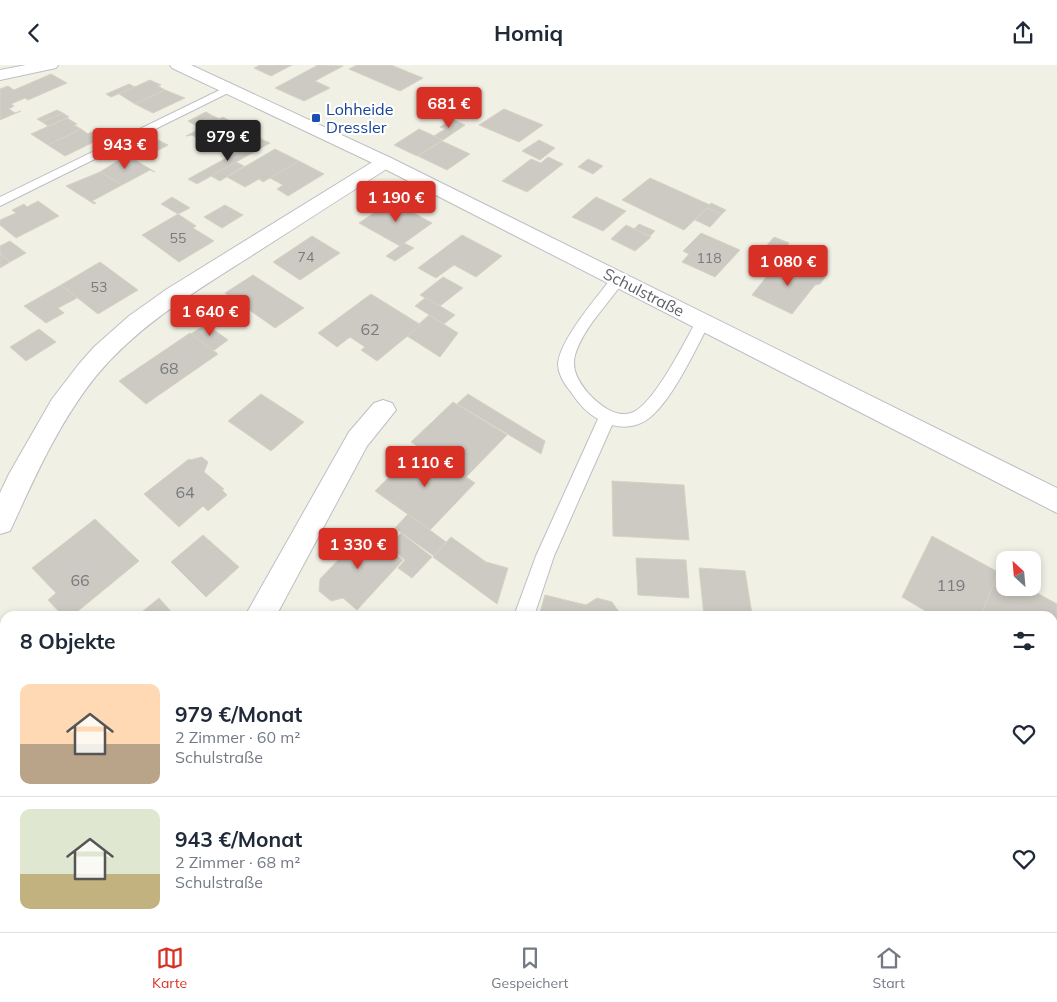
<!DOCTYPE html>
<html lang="de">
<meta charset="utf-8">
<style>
:root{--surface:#fff;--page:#f2f2f3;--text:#1f2937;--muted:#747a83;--line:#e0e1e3;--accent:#d93025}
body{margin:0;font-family:Mulish,sans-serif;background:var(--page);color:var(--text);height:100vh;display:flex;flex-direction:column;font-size:19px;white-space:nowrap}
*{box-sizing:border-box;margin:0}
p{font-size:16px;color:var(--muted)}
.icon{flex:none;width:28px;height:28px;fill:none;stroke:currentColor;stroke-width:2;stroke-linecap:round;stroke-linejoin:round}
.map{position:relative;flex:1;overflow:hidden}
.side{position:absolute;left:0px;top:546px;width:1058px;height:321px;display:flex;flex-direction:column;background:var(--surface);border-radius:15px 15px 0 0;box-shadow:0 2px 8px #0003}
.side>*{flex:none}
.needle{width:32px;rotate:334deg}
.fabs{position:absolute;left:996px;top:486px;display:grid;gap:10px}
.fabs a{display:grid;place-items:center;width:45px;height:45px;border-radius:10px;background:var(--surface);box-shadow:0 2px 8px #0003;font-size:25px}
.price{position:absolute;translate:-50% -42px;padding:0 11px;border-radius:5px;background:var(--accent);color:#fff;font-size:16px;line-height:32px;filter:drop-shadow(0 1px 2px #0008)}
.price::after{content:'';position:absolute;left:50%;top:30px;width:15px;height:11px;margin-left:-8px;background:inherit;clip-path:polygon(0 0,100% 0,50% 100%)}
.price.current{background:#222;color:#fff}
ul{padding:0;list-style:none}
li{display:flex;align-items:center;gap:15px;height:125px;padding:0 20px}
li+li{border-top:1px solid var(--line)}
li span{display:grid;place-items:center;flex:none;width:140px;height:100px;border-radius:10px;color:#555}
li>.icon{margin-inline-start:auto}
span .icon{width:60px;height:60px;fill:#fffc;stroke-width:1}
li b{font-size:21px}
h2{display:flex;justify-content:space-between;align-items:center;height:60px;padding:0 20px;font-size:21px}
header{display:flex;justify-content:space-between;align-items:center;height:65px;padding:0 20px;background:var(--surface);font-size:22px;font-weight:700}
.tab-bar{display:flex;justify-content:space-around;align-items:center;height:70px;border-top:1px solid var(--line);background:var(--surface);font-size:14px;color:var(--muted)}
.tab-bar a{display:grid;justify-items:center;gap:2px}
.tab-bar .current{color:var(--accent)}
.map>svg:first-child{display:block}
</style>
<header><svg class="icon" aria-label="back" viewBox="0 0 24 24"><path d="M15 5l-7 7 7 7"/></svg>Homiq<svg class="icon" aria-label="share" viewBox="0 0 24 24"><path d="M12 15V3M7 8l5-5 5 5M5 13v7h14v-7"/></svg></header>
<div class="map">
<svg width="1057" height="867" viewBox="0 0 1057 867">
<rect width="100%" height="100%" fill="#f1f0e5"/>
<g fill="#cccac2" stroke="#d6d3c3">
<polygon points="260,0 292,0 271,11 254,3"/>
<polygon points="318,0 343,1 315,16 330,23 304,36 275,23"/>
<polygon points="357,0 391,0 423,13 400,26 349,4"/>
<polygon points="51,9 67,18 28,35 25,33 11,39 14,41 9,44 15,48 21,46 0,55 0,24 8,21 14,25"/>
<polygon points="150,15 161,20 158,21 165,25 135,39 119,29"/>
<polygon points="129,19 135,22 111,32 106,29"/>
<polygon points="450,22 473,32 452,45 428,35"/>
<polygon points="165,25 185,33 153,48 135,39"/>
<polygon points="504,44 543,60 519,77 479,60"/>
<polygon points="57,45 63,48 42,57 37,54"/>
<polygon points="466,45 478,50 472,53 461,48"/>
<polygon points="206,47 213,51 195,60 188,56"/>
<polygon points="63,48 69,52 48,61 42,57"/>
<polygon points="213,51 220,54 202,64 195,60"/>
<polygon points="223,52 235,59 231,61 239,65 210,80 192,70 186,71"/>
<polygon points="67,53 77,59 74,60 81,64 48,80 31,69"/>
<polygon points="452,54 465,60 443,75 434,71 445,64 440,62"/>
<polygon points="81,64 88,69 91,67 102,73 65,91 48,80"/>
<polygon points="419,64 443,75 417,91 394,80"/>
<polygon points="239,65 247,69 250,67 262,74 225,94 229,91 210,80"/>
<polygon points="154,73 168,80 148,91 134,83"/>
<polygon points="261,74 270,78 197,119 188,114"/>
<polygon points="539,75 555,83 540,95 522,86"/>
<polygon points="442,76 470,89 447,105 418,91"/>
<polygon points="275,84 299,96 263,117 259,114 245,122 227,112"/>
<polygon points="127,90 155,107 150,105 122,120 100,107"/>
<polygon points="548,92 563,99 527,127 502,116 531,94 541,98"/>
<polygon points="588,94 603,101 593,109 578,102"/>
<polygon points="299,96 324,109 288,131 277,124 283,120 270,113"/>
<polygon points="236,97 244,101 220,116 211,111"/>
<polygon points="100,107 122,120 92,136 96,138 94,139 66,121"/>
<polygon points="650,113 710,140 684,165 622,135"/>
<polygon points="172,132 190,143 178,149 161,139"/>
<polygon points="596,132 626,146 603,166 572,152"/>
<polygon points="38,136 59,151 16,173 0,160 0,155 16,148 12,145 24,139 27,142"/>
<polygon points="392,136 432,158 400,181 359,158"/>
<polygon points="711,138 726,145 722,149 707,143"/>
<polygon points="225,140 243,150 222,163 204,152"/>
<polygon points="707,143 722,149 710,162 695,155"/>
<polygon points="178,149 196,161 193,163 214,176 179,197 142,170"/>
<polygon points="639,159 655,166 650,171 634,164"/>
<polygon points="626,160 651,172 635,186 611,174"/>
<polygon points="701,168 740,185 715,212 682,197 689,189 683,186"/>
<polygon points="462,170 502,191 476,212 454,200 436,213 418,203"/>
<polygon points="312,171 340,188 300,215 273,197"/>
<polygon points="774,172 789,178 778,192 763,185"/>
<polygon points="10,176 26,188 10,197 0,189 0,181"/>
<polygon points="404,178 414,183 395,196 386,191"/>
<polygon points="0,189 10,197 0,203"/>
<polygon points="100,197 138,225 98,249 61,220"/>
<polygon points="769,199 797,212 806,202 811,201 825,207 827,210 820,219 815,220 792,249 752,230 767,211 761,209"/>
<polygon points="253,210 304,243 275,263 225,228"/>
<polygon points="443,212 463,223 440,241 420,230"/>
<polygon points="61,220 77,233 58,243 64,248 46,258 24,241"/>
<polygon points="371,229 421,260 377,296 361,285 365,282 350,272 337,282 318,268"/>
<polygon points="425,233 440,241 455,250 444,259 415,241"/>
<polygon points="429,250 458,268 440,292 407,271 421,260 419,259"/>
<polygon points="206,259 228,275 213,286 191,269"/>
<polygon points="39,264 56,277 26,296 10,282"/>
<polygon points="190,268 218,289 146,339 119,316"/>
<polygon points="261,329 304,357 271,386 228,356"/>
<polygon points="468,329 545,376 541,389 457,339"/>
<polygon points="453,337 507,370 466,412 411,377"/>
<polygon points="420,381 475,418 430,465 375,426"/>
<polygon points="202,392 208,397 204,407 224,424 222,425 227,430 208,446 203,441 179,462 144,429 189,394 190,395"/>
<polygon points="612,416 684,420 689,475 613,471"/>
<polygon points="408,449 446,477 434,491 395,463"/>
<polygon points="95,454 139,496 72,551 63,551 48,535 56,528 32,503"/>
<polygon points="353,465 368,476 376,474 403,495 357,545 343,533 331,536 319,526 320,514 344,489 335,483"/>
<polygon points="401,468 432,492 412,513 398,503 405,495 388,481"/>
<polygon points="203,470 239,502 206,532 171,497"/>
<polygon points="932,471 998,507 981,551 934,551 902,532"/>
<polygon points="451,472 486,497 508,503 497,539 433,492"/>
<polygon points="636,493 686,495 689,533 638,530"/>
<polygon points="699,503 745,506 752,549 744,548 745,551 704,551"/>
<polygon points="998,507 1005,511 1005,522 1026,522 1057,539 1057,581 1052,595 1052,551 981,551"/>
<polygon points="545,530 586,540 597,533 612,537 619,547 625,549 625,551 539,551"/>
<polygon points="159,533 175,551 137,551"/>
<polygon points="0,785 5,785 5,862 32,862 31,865 0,867"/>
<polygon points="312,862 409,862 408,867 310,867"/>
</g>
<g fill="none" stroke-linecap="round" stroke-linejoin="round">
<defs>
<g id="service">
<polygon points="228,21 233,24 232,26 0,141 0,132"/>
<path d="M 618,209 L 623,211 L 625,214 C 609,239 584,261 575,290 C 571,305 579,317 588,328 C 598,339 615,353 631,348 C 653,342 686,274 698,253 L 703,252 L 708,253 L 710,257 C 696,283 670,341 645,356 C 635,362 623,363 612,360 L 554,491 L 534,551 L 514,551 L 536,491 L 598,354 C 587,348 578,338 571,327 C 565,320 558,309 558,299 C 560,274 598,231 613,211 Z"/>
</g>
<g id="minor">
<polygon points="26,0 58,0 56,3 0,15 0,5"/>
<path d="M 385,92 L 391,93 L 394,97 L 391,101 C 345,131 298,161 251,191 C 196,226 138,260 96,311 C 59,357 35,412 10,466 L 0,469 L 0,428 L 9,409 L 52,334 L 79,299 L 94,282 L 129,251 L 167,224 L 379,93 Z"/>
<polygon points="383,335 392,338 396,345 367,381 276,551 245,551 349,367 374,338"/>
<polygon points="5,697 5,733 0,735 0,699"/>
<polygon points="507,862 548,862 550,867 508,867"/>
</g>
<polygon id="tertiary" points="170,0 191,0 391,93 1057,423 1057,448 379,101 172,3"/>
</defs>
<use href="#service" stroke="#bdbfc5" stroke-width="2"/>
<use href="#minor" stroke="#bdbfc5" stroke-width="2"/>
<use href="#tertiary" stroke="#bdbfc5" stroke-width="2"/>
<use href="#service" fill="#fff" fill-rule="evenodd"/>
<use href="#minor" fill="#fff" fill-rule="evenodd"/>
<use href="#tertiary" fill="#fff" fill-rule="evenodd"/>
</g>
<rect fill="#1a4fb4" stroke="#fff" stroke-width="2" x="311" y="48" width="10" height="10" rx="2.5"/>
<g text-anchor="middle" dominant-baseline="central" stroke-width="4.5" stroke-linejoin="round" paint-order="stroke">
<g font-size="14" fill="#797a7e">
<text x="178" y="173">55</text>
<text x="306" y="192">74</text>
<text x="709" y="193">118</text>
<text x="99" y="222">53</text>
</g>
<g font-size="16" fill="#164399" stroke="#fff" text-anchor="start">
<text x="326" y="44">Lohheide<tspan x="326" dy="18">Dressler</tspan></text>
</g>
<g font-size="16" fill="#5d6067" stroke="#fff">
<text transform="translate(644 227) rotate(27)">Schulstraße</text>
</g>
<g font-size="16" fill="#797a7e">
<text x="370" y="264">62</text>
<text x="169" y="303">68</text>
<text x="185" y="427">64</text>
<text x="80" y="515">66</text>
<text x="951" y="520">119</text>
</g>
</g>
</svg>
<div class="fabs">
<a><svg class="needle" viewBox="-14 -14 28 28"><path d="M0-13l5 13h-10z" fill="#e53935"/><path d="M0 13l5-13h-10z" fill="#747a83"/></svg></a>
</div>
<b class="price" style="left:449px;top:64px">681 €</b>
<b class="price current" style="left:228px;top:97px">979 €</b>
<b class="price" style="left:125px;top:105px">943 €</b>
<b class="price" style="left:396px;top:158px">1 190 €</b>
<b class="price" style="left:788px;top:222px">1 080 €</b>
<b class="price" style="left:210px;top:272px">1 640 €</b>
<b class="price" style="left:425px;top:423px">1 110 €</b>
<b class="price" style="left:358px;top:505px">1 330 €</b>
<section class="side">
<h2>8 Objekte<svg class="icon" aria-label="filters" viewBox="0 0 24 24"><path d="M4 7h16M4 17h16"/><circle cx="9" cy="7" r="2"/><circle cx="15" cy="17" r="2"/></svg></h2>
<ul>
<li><span style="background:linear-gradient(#ffd9b3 60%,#b9a48a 0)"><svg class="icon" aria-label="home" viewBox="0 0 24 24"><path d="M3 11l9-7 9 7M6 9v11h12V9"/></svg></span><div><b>979 €/Monat</b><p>2 Zimmer · 60 m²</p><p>Schulstraße</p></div><svg class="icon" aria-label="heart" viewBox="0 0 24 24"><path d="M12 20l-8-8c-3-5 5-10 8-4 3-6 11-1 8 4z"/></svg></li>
<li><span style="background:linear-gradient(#dfe7d0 65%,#c2b280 0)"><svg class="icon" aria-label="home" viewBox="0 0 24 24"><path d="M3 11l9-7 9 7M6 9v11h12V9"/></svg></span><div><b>943 €/Monat</b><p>2 Zimmer · 68 m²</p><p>Schulstraße</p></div><svg class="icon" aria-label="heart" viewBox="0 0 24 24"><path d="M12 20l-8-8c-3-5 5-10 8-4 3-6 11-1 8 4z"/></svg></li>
</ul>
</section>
</div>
<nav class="tab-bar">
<a class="current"><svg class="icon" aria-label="map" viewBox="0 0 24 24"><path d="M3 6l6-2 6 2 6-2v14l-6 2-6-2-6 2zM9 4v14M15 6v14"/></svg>Karte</a>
<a><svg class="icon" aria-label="saved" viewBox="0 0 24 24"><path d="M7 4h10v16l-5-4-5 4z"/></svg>Gespeichert</a>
<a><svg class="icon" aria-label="home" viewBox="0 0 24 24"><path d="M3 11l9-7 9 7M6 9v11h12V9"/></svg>Start</a>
</nav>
